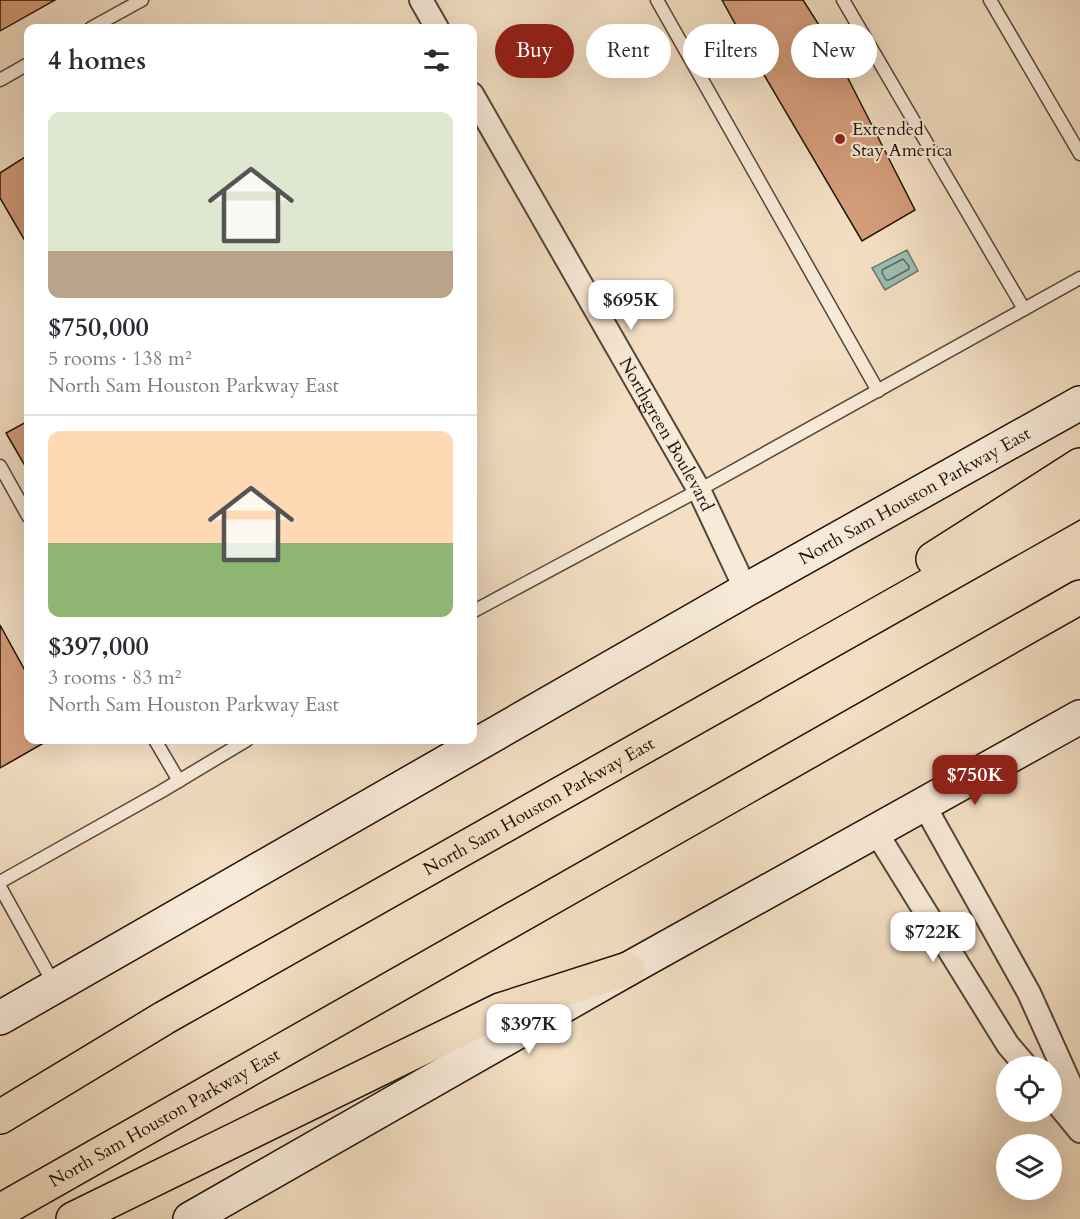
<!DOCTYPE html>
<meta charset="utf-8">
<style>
:root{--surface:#fff;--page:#f7f7f7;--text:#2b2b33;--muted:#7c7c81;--line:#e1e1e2;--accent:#8f2418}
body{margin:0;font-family:Cardo,serif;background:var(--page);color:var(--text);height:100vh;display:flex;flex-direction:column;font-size:22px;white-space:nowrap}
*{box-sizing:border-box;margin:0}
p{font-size:20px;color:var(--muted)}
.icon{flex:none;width:33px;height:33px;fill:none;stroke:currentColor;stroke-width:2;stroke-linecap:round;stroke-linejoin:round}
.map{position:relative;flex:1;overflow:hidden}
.panel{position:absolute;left:24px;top:24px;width:453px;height:720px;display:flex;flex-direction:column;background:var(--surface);border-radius:12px;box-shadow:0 6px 24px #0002}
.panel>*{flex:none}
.banner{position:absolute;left:495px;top:24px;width:495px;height:54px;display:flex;gap:12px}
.controls{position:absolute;left:996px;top:1056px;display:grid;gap:12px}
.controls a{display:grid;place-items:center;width:66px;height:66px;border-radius:50%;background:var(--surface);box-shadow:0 6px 24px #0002;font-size:30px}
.price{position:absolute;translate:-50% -51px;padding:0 14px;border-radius:12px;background:#fff;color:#222;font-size:20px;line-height:39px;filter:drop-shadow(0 2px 3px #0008)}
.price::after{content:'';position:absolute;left:50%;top:36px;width:18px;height:14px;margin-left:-9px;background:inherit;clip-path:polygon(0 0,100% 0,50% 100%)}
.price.selected{background:var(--accent);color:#fff}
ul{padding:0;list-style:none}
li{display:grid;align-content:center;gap:12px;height:318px;padding:0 24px}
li+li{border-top:2px solid var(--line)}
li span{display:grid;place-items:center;height:186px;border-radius:12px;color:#555}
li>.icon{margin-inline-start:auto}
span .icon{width:108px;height:108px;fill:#fffc;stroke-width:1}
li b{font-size:26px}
h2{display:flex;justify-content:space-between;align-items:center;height:72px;padding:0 24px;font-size:26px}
.chip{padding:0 21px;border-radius:27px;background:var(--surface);box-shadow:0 6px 24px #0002;font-size:21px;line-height:54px}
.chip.selected{background:var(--accent);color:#fff}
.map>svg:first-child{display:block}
</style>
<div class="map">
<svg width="1080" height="1219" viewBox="0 0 1080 1219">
<rect width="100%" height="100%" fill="#f4dfc4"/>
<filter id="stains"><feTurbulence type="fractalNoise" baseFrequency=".00333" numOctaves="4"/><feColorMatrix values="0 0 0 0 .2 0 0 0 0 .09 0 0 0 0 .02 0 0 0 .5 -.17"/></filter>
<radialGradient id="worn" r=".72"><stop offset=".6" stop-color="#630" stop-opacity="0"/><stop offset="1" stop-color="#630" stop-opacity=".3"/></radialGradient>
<polygon fill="#9cbdb3" stroke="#6a796e" stroke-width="1.5" points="907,250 918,271 885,290 872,268"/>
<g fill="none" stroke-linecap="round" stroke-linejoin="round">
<polygon stroke="#5e685d" stroke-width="1.5" points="903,259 909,266 909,269 889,280 886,280 882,273 882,270"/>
</g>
<g fill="#d49d7a" stroke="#201307" stroke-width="1.5">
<polygon points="0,0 55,0 0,31"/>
<polygon points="722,0 803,0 828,39 915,210 862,241 757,63 747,68 729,37 739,31"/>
<polygon points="28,155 28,246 0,198 0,173"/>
<polygon points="28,421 28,471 6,433"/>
<polygon points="0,625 28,676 28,740 49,740 0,768"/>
</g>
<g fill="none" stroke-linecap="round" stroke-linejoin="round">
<defs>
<g id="lane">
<polyline points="657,0 878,391"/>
<polyline points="843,0 1024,309"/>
<polyline points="990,0 1080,154"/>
<polyline points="91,28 142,0"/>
<polyline points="0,80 28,64"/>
<polyline points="0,466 28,516"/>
<polyline points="472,612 699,490 1080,278"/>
<polyline points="155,740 179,781"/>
<polyline points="0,882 162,791 247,740"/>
<polyline points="0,887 55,986"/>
</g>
<g id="street">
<polyline points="421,0 437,28"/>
<path id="s1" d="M 472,94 L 699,490 L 746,590"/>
<polyline points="924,805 1029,993 1080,1106"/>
<polyline points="876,832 1008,1045 1026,1066"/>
<polyline points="1052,1097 1080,1131"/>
</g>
<g id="secondary">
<path id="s2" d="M 0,1018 L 746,590 L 1080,403"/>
<polyline points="190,1219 628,969 1080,717"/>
</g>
<g id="highway">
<polyline points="933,559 1080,465"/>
<path id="s3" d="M 0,1117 L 164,1018 L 1080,500"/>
<path id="s4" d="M 0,1211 L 1080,597"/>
<polyline points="73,1219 500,1010 628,969"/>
</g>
</defs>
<use href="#lane" stroke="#554636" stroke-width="15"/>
<use href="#street" stroke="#554636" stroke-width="26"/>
<use href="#secondary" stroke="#201307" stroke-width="36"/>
<use href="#highway" stroke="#201307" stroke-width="36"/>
<use href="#lane" stroke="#f8ead9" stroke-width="12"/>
<use href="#street" stroke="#f8ead9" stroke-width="22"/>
<use href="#secondary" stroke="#f8ead9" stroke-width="33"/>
<use href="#highway" stroke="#f4dfc4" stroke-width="33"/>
</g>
<circle fill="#8f2418" stroke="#f8ead9" stroke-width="2" cx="840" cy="139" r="6"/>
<g text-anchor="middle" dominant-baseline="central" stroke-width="4.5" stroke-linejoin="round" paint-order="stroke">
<g font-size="18" fill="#201307" stroke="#f8ead9" text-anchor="start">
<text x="852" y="129">Extended<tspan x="852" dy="21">Stay America</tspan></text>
</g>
<g font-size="18" fill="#201307" stroke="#f8ead9">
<text stroke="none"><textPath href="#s1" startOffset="392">Northgreen Boulevard</textPath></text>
<text stroke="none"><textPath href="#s2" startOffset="1053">North Sam Houston Parkway East</textPath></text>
<text stroke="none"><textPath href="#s3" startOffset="622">North Sam Houston Parkway East</textPath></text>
<text stroke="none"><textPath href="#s4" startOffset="189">North Sam Houston Parkway East</textPath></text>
</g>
</g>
<rect width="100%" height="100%" filter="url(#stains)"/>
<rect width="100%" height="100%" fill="url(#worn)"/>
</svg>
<div class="controls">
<a><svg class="icon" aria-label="locate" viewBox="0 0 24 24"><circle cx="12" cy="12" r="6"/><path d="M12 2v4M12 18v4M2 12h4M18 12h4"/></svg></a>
<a><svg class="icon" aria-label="layers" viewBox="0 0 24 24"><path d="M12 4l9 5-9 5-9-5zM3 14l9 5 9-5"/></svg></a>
</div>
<b class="price" style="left:631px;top:331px">$695K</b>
<b class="price selected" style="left:975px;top:806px">$750K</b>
<b class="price" style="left:933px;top:963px">$722K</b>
<b class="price" style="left:529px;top:1055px">$397K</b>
<div class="banner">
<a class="chip selected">Buy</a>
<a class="chip">Rent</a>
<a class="chip">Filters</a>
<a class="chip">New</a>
</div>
<section class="panel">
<h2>4 homes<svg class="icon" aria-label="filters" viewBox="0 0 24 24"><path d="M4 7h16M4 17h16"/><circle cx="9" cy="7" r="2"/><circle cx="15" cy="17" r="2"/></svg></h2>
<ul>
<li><span style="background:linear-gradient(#dfe7d0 75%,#b9a48a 0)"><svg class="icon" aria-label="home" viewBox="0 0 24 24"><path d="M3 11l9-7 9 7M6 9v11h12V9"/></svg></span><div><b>$750,000</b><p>5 rooms · 138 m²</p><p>North Sam Houston Parkway East</p></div></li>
<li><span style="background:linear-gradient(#ffd9b3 60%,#8fb573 0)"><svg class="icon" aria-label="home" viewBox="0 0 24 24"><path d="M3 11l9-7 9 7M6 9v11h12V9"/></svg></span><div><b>$397,000</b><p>3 rooms · 83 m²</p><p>North Sam Houston Parkway East</p></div></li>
</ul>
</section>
</div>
